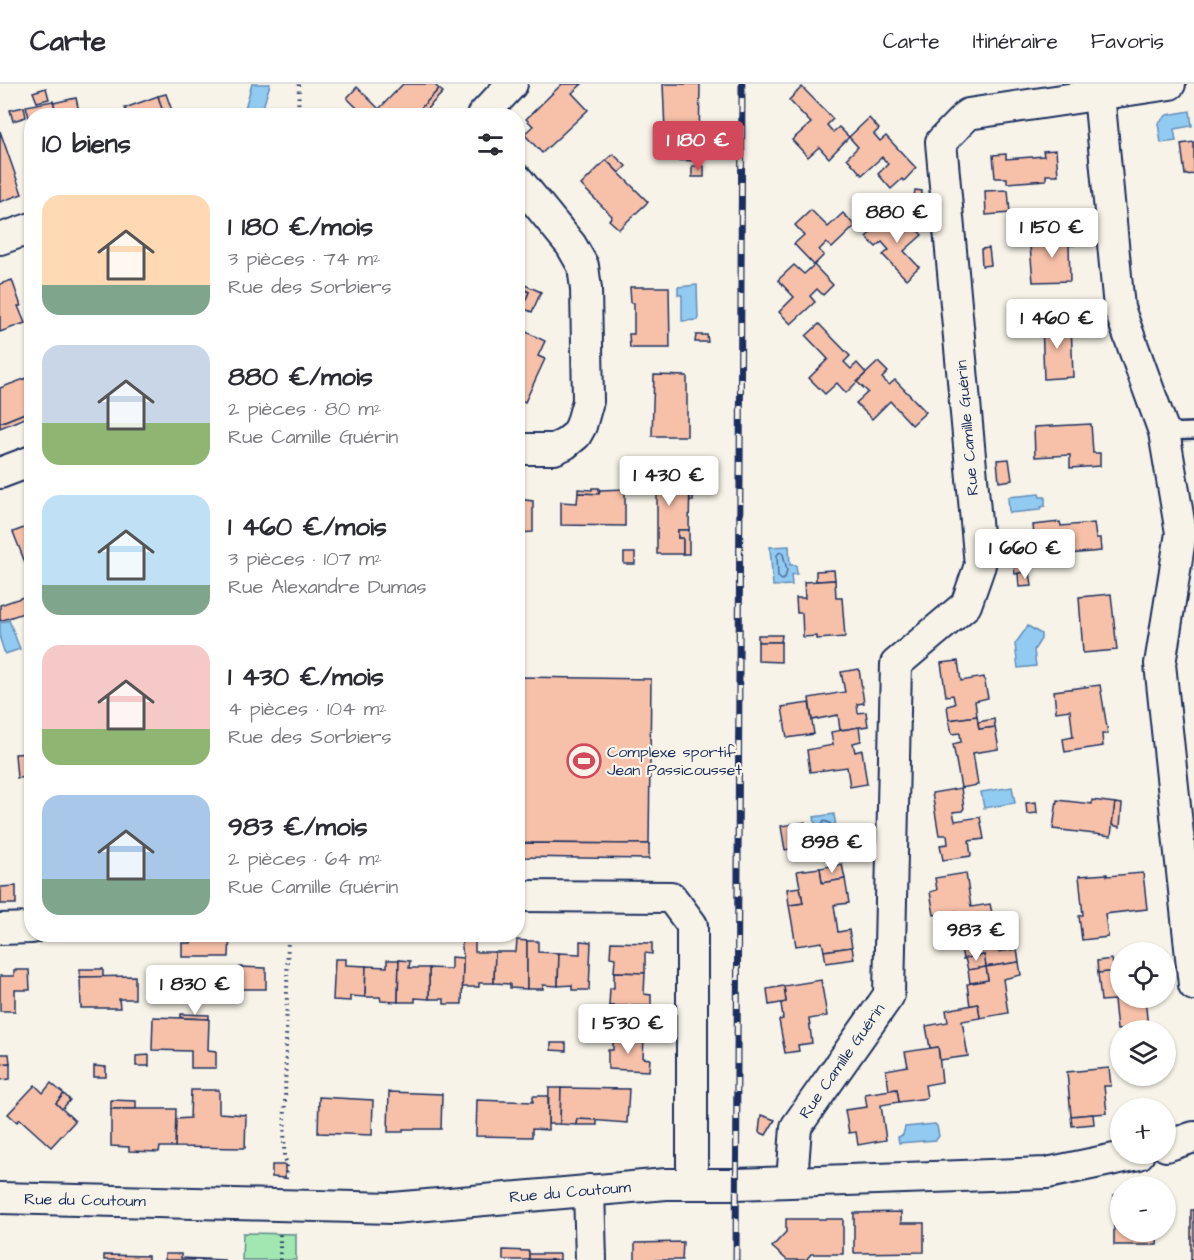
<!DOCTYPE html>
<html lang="fr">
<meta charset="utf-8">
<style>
:root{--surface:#fff;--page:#f7f7f7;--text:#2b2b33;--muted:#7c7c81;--line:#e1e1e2;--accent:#d1495b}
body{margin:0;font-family:"Architects Daughter",sans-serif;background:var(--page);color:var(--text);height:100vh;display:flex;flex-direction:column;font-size:22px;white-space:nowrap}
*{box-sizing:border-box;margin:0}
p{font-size:20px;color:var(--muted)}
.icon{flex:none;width:33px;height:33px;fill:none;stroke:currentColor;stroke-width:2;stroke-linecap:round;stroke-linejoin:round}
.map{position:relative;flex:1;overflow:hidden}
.drawer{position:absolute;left:24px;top:24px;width:501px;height:834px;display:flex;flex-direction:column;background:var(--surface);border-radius:24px;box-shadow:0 2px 4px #0004}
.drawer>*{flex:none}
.tools{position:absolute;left:1110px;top:858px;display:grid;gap:12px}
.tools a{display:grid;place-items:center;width:66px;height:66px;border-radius:50%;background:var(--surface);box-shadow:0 2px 4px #0004;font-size:30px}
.price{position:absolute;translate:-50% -51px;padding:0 14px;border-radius:6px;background:#fff;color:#222;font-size:20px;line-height:39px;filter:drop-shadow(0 2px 3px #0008)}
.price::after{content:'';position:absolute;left:50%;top:36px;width:18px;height:14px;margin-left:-9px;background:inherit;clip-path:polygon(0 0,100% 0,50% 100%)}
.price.selected{background:var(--accent);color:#fff}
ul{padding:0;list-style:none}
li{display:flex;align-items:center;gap:18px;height:150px;padding:0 18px}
li span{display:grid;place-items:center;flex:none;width:168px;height:120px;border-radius:18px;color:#555}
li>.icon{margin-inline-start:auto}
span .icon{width:72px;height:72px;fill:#fffc;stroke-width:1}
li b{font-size:26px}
h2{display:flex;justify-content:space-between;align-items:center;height:72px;padding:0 18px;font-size:26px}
header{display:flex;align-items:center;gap:36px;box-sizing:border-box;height:84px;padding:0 30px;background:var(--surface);border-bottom:2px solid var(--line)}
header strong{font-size:28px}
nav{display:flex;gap:33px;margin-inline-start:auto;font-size:21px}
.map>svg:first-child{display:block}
</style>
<header>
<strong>Carte</strong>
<nav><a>Carte</a><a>Itinéraire</a><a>Favoris</a></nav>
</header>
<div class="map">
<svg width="1194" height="1176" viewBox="0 0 1194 1176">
<rect width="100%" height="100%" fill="#f7f3e8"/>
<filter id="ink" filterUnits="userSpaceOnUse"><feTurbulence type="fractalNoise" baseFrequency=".0167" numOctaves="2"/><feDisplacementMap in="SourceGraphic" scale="12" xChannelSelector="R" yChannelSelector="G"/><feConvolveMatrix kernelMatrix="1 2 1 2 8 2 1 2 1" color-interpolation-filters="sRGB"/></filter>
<g filter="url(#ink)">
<polygon fill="#a2e6b1" stroke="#5e8a88" stroke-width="1.5" points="243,1149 296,1150 296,1176 242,1176"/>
<g fill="#92cbf2" stroke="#628db7" stroke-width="1.5">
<polygon points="252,0 270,0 261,30 245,24"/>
<polygon points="1190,27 1192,42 1174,45 1176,57 1161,59 1158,39 1167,31"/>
<polygon points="697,201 698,236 682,237 682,211 678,211 678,203"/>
<polygon points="1039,410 1040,413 1045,413 1045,422 1041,423 1040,426 1009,429 1008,413"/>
<polygon points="789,462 790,481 796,481 797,490 791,491 792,501 773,502 770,463"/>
<polygon points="9,536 20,565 5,570 0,555 0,539"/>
<polygon points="1028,542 1041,550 1041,555 1034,566 1036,582 1018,584 1015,560"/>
<polygon points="1012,703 1015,719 984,724 981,708"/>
<polygon points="834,730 840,768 821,772 814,733"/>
<polygon points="935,1040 937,1042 939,1052 936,1056 899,1059 898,1053 903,1051 905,1043"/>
</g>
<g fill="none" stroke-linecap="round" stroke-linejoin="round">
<g stroke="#4b6d99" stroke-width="1.5">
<polygon points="780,468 783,470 787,486 785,494 782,496 778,493 777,471"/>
<polygon points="824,737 830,739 833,761 831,764 825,762 822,741"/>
</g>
</g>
<g fill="#f7c1a9" stroke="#1b2f5e" stroke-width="1.5">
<polygon points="403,0 434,0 439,5 420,25 423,29 420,32 365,32 347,14 357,3 379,25"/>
<polygon points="562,0 582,0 572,9 588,26 542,69 524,50 533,42 526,35"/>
<polygon points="663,0 700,0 699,61 672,60 672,47 665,47"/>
<polygon points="802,3 833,35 827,41 833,48 839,43 849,53 829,74 819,63 808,73 792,56 811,39 789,16"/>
<polygon points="46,4 49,15 37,18 33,8"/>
<polygon points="439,5 443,8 423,29 420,25"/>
<polygon points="166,10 174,32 164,32 158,12"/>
<polygon points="158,12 164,32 128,32 125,24"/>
<polygon points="76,14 80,32 57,32 53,19"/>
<polygon points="53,17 57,32 32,32 32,45 26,22"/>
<polygon points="24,23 26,33 13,37 10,26"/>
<polygon points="869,34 879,45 874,50 880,57 886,52 916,84 904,97 902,95 891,105 878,90 888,80 882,73 862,91 847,74 858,63 849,53"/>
<polygon points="0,47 22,110 0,118"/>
<polygon points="1194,58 1194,90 1185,91 1181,60"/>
<polygon points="672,60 699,61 699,77 672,76"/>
<polygon points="1056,66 1058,91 1046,91 1046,96 1007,99 1007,94 995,94 993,71 1006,70 1006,75 1044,72 1043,67"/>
<polygon points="613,70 626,82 619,89 606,76"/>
<polygon points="606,76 648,118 619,145 609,136 612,132 581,101"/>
<rect x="692" y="82" width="12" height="11"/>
<polygon points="915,106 922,107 921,119 913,118"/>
<polygon points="1008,106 1010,129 986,131 985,107"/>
<polygon points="811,126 828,143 843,129 855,142 832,164 826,159 819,166 824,171 814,181 794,160 804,151 795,141"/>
<polygon points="887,134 897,143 907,134 922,151 904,167 919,183 906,195 883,171 889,166 882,158 876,163 866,153"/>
<polygon points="1073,149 1074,161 1069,161 1070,197 1033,198 1030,162 1048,161 1048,150"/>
<polygon points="989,164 991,181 982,182 981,165"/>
<polygon points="794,181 804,190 814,181 833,201 823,211 817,205 810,212 815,218 791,240 779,228 794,213 778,196"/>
<polygon points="12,196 21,222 18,222 25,239 0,248 0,200"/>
<polygon points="518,198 541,208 532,228 522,224 529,208 518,203"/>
<polygon points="518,203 529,208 518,234"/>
<polygon points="630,203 669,203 670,264 630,264 629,250 634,250 634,219 631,219"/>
<polygon points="1042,238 1071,238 1073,293 1044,295"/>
<polygon points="819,240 850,272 844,278 851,285 857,279 866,289 846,309 837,299 825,310 809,294 828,275 806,252"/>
<polygon points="518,244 545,257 538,272 545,275 525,318 518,315"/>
<polygon points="696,251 707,251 708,258 695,258"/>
<polygon points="878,278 888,288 882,294 889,301 895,296 926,328 912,341 890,317 872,335 856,319 868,308 857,298"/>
<polygon points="654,291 687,292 687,352 652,352"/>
<polygon points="32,292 32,333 27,335 25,329 0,339 0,304"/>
<polygon points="25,329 27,333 0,344 0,339"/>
<polygon points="1091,340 1093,369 1100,369 1100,382 1070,384 1070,371 1035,373 1034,343"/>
<polygon points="1009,375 1012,396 999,398 997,376"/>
<polygon points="653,378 694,378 693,417 690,417 690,389 653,389"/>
<polygon points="641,383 653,383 653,389 690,389 689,446 678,446 678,454 683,454 683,470 657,470 657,406 641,406"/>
<polygon points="592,404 599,404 599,410 578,409 578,405 592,406"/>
<polygon points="625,405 625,442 561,441 561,418 577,419 578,409 599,410 600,406"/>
<polygon points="518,415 533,417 533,448 518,449"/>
<polygon points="1060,438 1061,442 1094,439 1096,454 1100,454 1101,467 1036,473 1033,441"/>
<polygon points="32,441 32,496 13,448"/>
<polygon points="678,446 689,446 689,470 683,470 683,454 678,454"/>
<rect x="624" y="469" width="11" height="11"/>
<polygon points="1030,478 1031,488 1015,490 1014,479"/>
<polygon points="834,486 835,496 816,497 816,487"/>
<polygon points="1030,488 1032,502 1019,503 1018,489"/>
<polygon points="835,496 836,514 842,514 845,553 817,555 817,552 803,553 802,529 797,529 796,514 805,514 804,498"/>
<polygon points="32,510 32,526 0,537 0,521"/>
<polygon points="1111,510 1117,566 1083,569 1079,513"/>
<polygon points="758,551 782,551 781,558 758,558"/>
<polygon points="758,558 781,558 781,578 758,577"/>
<polygon points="958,577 961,597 984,593 988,614 975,617 977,632 949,636 947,622 955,620 953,611 946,612 941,579"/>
<polygon points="859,585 864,619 857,620 858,629 866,628 868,642 840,646 838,631 812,636 809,614 845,608 841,588"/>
<polygon points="518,593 651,595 649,760 518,759"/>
<polygon points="1100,601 1108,650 1102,650 1103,662 1065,668 1063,655 1073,653 1070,626 1056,628 1054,607"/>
<polygon points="809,619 814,650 787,654 782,623"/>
<polygon points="977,632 979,645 995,643 999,665 973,669 978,701 961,704 953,660 961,658 960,649 952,650 949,636"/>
<polygon points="994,635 995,643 979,645 978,638"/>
<polygon points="859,643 861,657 853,659 855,668 862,666 867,700 850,703 847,683 810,688 807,666 833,661 831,648"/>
<polygon points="32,669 32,693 17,694 15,670"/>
<polygon points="961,704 964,724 962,727 953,728 955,737 980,733 984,755 969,757 971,772 943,776 940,761 948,760 947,751 939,751 932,709"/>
<polygon points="1057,716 1092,720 1092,716 1115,719 1111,752 1053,745"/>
<polygon points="1036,718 1037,729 1027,730 1026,719"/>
<polygon points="1115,719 1122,720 1120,743 1112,741"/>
<polygon points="805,738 807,751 795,753 796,764 785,766 781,742"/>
<polygon points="807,751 808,762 796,764 795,753"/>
<polygon points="518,759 649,760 649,775 518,773"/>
<polygon points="842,780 845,795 822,799 820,784"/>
<polygon points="820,784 822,799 845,795 849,819 834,821 838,848 849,846 852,863 824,867 822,858 796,862 789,821 803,819 797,787"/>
<polygon points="966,789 971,823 990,820 993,833 960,839 957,827 934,831 930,808 937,806 935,794"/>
<polygon points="1143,789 1147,825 1105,830 1108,853 1082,856 1079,832 1083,831 1079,792 1107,790 1107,792"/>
<polygon points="16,802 16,820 1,820 1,803"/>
<polygon points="800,803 803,819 789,821 787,805"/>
<polygon points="993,833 998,868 1017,865 1019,878 986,883 984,871 963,875 959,852 966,850 964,838"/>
<polygon points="191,850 230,850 229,873 182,873 182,859 191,859"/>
<polygon points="461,852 475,856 475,868 495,868 494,899 479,899 479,903 462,903 463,874"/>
<polygon points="517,856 527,857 527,905 510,904 510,900 494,899 495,868 516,868"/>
<polygon points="527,857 538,857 538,868 559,869 558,902 543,901 543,905 527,905"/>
<polygon points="580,857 591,858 589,906 572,906 572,901 558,902 559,869 580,870"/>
<polygon points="611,858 652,859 652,870 645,869 645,889 614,888 615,874 610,873"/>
<polygon points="852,863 854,875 826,879 824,867"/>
<polygon points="984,871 986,883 968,886 965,874"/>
<polygon points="451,873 463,874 462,920 444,920 444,915 429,915 429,884 451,885"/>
<polygon points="335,875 346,875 346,881 366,882 365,913 350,912 350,917 333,916"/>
<polygon points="1112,875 1114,888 1098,889 1097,877"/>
<polygon points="387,876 399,876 398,918 381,917 380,913 365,913 366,882 387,883"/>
<polygon points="399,876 410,877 409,884 429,884 429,915 415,914 415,918 398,918"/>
<polygon points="1019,878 1021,891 1003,895 1008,929 980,934 978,920 970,922 967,900 988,896 986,883"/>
<polygon points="240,883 266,884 266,905 240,905"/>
<polygon points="986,883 988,896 970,899 968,886"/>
<rect x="80" y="885" width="23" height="8"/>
<polygon points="14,886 29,886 30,906 15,906 15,927 0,927 0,892 14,892"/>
<polygon points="1120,887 1120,914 1145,914 1148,944 1117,946 1114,916 1101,917 1098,889"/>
<polygon points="614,888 645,889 644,910 651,911 651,922 609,922 610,904 614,904"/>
<polygon points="135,892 135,915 119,915 120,924 81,924 80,893"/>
<polygon points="821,896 827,932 809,935 812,959 798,961 799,967 785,969 779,936 783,935 781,919 786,918 784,902"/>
<polygon points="784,902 786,918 769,921 767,905"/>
<polygon points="978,920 980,934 962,937 968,972 940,976 938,963 930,964 926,942 948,938 946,926"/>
<polygon points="609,922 651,922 651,933 644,933 644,954 613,952 613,939 609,939"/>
<polygon points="181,930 209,931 209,935 181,934"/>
<polygon points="153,933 209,935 208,966 216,967 216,984 191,984 191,967 152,966"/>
<polygon points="613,952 644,954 643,974 650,975 649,987 608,985 608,966 613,966"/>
<polygon points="551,959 566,959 566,967 551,966"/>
<polygon points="938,963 942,998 925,1001 927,1014 899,1018 897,1005 889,1006 886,986 908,982 905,968"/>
<polygon points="0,970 9,970 10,979 0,980"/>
<polygon points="149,971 149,982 136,982 136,972"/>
<polygon points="10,979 10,995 0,996 0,980"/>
<polygon points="94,982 106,983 106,993 94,993"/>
<polygon points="1109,984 1111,1002 1104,1002 1107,1029 1071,1032 1067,988"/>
<polygon points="51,999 64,1010 56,1019 75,1037 51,1063 20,1035 17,1038 8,1030 35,1001 43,1009"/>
<polygon points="549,1004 561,1004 560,1040 548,1040"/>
<polygon points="561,1004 629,1005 627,1039 577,1035 576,1041 560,1040"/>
<polygon points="897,1005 899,1018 881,1021 886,1056 858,1061 856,1048 849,1049 845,1026 867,1023 865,1010"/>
<polygon points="191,1006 219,1006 219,1029 246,1031 245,1064 175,1063 176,1035 190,1034"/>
<polygon points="389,1008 442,1010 441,1045 403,1045 403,1048 388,1048"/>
<polygon points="64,1010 70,1016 62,1025 56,1019"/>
<polygon points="533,1012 548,1012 548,1046 532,1045 532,1053 476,1052 477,1016 533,1018"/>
<polygon points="319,1013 373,1016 372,1051 318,1049"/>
<polygon points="111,1016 136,1017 136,1025 111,1025"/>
<polygon points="111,1025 176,1025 175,1063 160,1063 159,1068 129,1067 129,1063 111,1062"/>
<polygon points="1093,1030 1094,1040 1072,1042 1071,1032"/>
<polygon points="761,1031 775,1036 766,1051 759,1048"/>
<polygon points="577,1035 597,1036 597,1041 576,1041"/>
<polygon points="272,1081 285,1081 285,1094 272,1093"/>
<polygon points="1114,1111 1120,1111 1120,1148 1158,1148 1157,1161 1114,1161"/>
<rect x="1191" y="1126" width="3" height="50"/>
<polygon points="901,1128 901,1139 924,1139 924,1168 854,1169 854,1129"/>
<polygon points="786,1135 843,1135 843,1170 811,1170 806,1176 787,1176 772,1163 786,1148"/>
<polygon points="683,1158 682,1176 635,1176 635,1159"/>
<polygon points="503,1166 529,1167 529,1175 554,1176 503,1176"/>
<polygon points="165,1170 181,1170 181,1174 225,1176 165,1176"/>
<polygon points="529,1170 560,1170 560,1176 529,1175"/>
<polygon points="104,1171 148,1172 148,1176 104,1176"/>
</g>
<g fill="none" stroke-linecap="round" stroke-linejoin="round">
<defs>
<polyline id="lane" points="1164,348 1194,347"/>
<g id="street">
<polyline points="1099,10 1119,224 1164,348 1181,449 1160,580 1194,901"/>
<polyline points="482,32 512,0"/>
<polyline points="518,96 571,161 583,182 586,205 588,317 581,342 576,351 565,360 554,365 518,365"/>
<polyline points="0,155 32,144"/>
<polyline points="0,389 32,377"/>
<polyline points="518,812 671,813 692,841 692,1100"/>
<polyline points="0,845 32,844"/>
<polyline points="1166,1062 1194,1053"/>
<polyline points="792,1097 796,1043 889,911 896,580 966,521 980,481 941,58 968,30 1170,0"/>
<polyline points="589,1106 591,1176"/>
<polyline points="0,1114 393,1124 666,1100 736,1100 1047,1089 1139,1070"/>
</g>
</defs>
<use href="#lane" stroke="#1b2f5e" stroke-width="20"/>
<use href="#street" stroke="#1b2f5e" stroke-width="34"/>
<g stroke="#1b2f5e" stroke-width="4" stroke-dasharray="1.5 4.5" stroke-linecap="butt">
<polyline points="298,32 299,0"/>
<polyline points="286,1095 287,1080 284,1072 288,850"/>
<polyline points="280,1176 280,1147"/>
</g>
<use href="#lane" stroke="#f7f3e8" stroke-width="15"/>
<use href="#street" stroke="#f7f3e8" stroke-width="30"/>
<defs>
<polyline id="rail" points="736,1176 742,0"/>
</defs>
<use href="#rail" stroke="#1b2f5e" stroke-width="7"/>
<use href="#rail" stroke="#f7f3e8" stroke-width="4.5" stroke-dasharray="14" stroke-linecap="butt"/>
</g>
</g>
<defs>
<symbol id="stadium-ring" viewBox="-11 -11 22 22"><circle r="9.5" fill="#f7f3e8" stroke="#d1495b" stroke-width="1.5"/><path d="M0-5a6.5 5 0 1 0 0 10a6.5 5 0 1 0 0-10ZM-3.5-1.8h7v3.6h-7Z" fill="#d1495b"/></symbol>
</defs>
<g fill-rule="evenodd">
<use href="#stadium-ring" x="565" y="658" width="38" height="38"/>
</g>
<g text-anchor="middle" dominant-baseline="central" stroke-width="4.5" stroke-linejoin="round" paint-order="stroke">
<g font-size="16" fill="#1b2f5e" stroke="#f7f3e8">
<text transform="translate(967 344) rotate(-95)">Rue Camille Guérin</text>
<text transform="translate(842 977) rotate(-55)">Rue Camille Guérin</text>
<text transform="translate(570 1108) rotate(-5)">Rue du Coutoum</text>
<text transform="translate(85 1116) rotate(1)">Rue du Coutoum</text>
</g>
<g font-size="16" fill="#1b2f5e" stroke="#f7f3e8" text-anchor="start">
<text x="607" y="668">Complexe sportif<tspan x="607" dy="18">Jean Passicousset</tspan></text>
</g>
</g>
</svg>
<div class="tools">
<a><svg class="icon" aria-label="locate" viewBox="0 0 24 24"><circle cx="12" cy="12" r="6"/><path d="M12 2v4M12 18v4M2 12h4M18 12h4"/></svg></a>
<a><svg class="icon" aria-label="layers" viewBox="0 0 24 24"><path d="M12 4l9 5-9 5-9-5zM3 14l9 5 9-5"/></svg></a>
<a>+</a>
<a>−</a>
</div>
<b class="price selected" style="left:698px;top:88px">1 180 €</b>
<b class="price" style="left:897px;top:160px">880 €</b>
<b class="price" style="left:1052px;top:175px">1 150 €</b>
<b class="price" style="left:1057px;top:266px">1 460 €</b>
<b class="price" style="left:669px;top:423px">1 430 €</b>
<b class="price" style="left:1025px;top:496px">1 660 €</b>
<b class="price" style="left:832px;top:790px">898 €</b>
<b class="price" style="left:976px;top:878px">983 €</b>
<b class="price" style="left:195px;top:932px">1 830 €</b>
<b class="price" style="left:628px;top:971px">1 530 €</b>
<section class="drawer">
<h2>10 biens<svg class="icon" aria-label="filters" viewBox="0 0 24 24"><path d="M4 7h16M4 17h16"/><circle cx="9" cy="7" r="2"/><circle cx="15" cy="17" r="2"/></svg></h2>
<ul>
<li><span style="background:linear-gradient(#ffd9b3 75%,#7fa58c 0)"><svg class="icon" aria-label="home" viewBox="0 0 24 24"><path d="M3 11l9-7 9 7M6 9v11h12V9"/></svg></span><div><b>1 180 €/mois</b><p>3 pièces · 74 m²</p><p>Rue des Sorbiers</p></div></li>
<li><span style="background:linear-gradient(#c9d6e8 65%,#8fb573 0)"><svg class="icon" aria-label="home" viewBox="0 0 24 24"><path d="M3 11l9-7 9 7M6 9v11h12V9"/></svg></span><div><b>880 €/mois</b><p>2 pièces · 80 m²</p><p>Rue Camille Guérin</p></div></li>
<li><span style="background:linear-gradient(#bfe0f5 75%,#7fa58c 0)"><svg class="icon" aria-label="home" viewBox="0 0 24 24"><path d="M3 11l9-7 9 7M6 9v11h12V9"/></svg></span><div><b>1 460 €/mois</b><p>3 pièces · 107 m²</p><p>Rue Alexandre Dumas</p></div></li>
<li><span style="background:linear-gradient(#f6c9c9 70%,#8fb573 0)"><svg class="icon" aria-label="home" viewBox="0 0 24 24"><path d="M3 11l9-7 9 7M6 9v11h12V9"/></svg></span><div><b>1 430 €/mois</b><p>4 pièces · 104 m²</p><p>Rue des Sorbiers</p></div></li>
<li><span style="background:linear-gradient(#a9c7e8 70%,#7fa58c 0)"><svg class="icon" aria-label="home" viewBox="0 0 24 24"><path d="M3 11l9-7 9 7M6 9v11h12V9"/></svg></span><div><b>983 €/mois</b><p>2 pièces · 64 m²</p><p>Rue Camille Guérin</p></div></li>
</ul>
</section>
</div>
